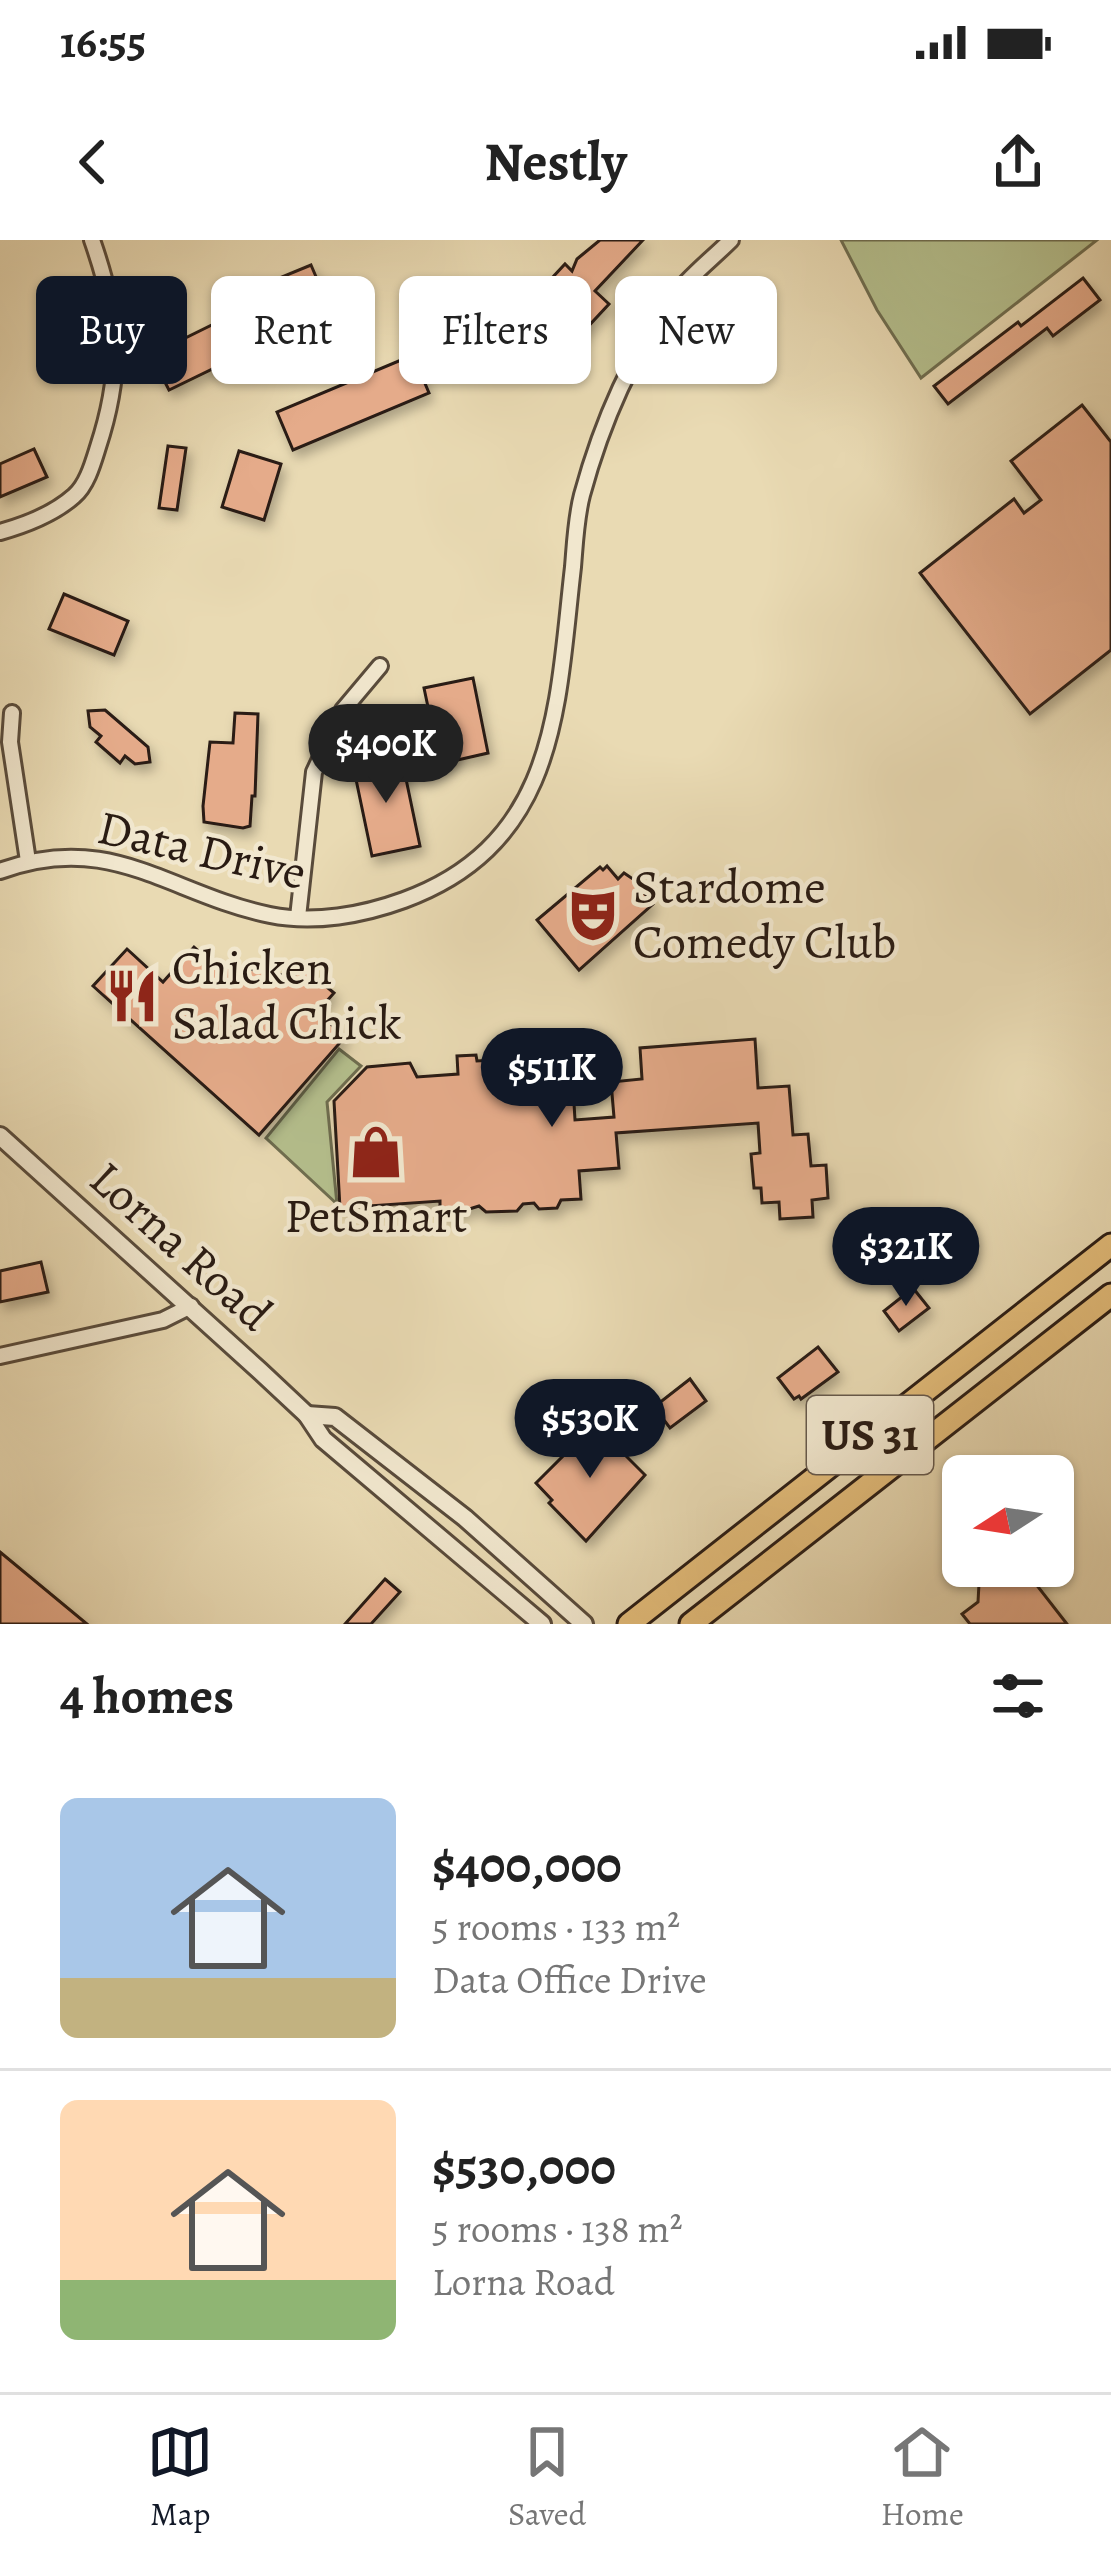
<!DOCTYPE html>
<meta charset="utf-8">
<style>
:root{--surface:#fff;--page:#f6f6f6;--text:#222;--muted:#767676;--line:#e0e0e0;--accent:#111827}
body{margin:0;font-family:Alegreya,serif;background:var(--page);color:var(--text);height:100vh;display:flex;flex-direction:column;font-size:45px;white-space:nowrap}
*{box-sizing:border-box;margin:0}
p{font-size:39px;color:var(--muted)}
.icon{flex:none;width:66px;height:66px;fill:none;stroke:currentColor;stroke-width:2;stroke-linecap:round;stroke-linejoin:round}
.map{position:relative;height:1384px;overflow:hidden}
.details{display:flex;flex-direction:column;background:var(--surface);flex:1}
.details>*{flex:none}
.top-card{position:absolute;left:36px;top:36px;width:1041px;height:108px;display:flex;gap:24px}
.needle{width:78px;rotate:258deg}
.controls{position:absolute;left:942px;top:1215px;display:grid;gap:24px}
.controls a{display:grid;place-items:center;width:132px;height:132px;border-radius:18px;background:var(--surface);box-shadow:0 3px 9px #0004;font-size:60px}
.price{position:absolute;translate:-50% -102px;padding:0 27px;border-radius:42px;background:var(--accent);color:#fff;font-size:39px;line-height:78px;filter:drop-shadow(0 3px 6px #0008)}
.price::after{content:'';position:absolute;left:50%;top:72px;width:36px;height:27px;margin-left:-18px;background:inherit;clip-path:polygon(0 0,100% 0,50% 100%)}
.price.current{background:#222;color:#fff}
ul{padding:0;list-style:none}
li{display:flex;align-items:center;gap:36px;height:300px;padding:0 60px}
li+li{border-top:3px solid var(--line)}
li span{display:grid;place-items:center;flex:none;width:336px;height:240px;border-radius:18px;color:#555}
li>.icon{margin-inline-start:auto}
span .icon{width:144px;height:144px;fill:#fffc;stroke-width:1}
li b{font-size:51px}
h2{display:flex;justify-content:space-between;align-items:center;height:144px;padding:0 60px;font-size:51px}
.pill{padding:0 42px;border-radius:18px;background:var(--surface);box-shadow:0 3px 9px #0004;font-size:42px;line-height:108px}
.pill.current{background:var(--accent);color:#fff}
.status{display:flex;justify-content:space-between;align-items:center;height:84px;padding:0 60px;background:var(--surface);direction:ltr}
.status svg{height:33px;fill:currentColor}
header{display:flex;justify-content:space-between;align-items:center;height:156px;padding:0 60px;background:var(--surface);font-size:54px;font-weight:600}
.tabs{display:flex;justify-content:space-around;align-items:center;height:168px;border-top:3px solid var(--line);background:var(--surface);font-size:33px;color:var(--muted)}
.tabs a{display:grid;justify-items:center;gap:6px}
.tabs .current{color:var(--accent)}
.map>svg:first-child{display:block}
</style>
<div class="status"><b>16:55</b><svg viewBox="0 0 49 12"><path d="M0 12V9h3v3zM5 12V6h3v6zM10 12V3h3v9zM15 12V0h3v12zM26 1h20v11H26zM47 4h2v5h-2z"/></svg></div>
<header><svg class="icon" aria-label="back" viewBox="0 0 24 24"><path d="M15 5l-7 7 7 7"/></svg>Nestly<svg class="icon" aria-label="share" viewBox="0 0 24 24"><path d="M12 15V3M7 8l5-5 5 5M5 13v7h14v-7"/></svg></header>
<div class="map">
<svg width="1111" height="1384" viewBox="0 0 1111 1384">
<defs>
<filter id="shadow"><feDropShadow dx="4" dy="7" stdDeviation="6" flood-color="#0004"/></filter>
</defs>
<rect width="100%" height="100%" fill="#e9dab3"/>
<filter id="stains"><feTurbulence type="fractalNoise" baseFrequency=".00167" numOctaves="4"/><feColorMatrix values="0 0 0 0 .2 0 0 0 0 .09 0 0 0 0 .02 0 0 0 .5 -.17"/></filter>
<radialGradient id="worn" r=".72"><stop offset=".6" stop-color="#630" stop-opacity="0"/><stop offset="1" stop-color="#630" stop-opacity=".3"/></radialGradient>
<g fill="#b5c08e" stroke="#6f6e50" stroke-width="3">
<polygon points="841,0 1097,0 921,138 877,70"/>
<polygon points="339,809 361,826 327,862 337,964 266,898"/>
</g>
<g fill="#e5ab8a" stroke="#291b13" stroke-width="3" filter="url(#shadow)">
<polygon points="600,0 643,0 595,51 609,64 582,93 539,52 565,24 572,31 577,19"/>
<polygon points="311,25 334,79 295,95 272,41"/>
<polygon points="1083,38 1100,60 1053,96 1047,88 948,164 934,146 1018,82 1021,86"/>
<polygon points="226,78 243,114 169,150 151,115"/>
<polygon points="413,115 429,153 293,210 277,172"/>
<polygon points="1082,165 1111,202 1111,410 1030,474 920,333 1014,259 1024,273 1041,260 1011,221"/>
<polygon points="168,206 186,208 177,270 159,268"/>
<polygon points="34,209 47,237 0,257 0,224"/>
<polygon points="239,211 281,224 264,280 222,267"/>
<polygon points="64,354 128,381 114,415 49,389"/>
<polygon points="473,438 488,513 440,524 424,448"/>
<polygon points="105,470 148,507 150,522 135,524 125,516 120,523 96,502 101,496 90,487 88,471"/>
<polygon points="235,473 258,474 255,556 252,556 250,586 243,588 204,582 203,566 210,502 233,503"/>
<polygon points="401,515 420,606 372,616 353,525"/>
<polygon points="607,626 618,639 624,633 633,639 653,664 579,730 537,680 600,627 603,630"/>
<polygon points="194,707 211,722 293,737 302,726 334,753 317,772 345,797 259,895 93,746 127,709 163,742"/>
<polygon points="755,799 758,848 789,846 793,895 808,894 811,926 826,925 828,958 812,960 813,977 780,979 779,962 762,963 761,948 754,948 751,914 760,913 758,883 616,893 619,928 579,931 581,959 561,960 557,968 539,969 534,963 523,964 517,971 486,972 479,966 447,976 440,970 440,961 340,968 334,861 367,827 410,823 417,837 458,834 457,816 476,815 477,821 511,819 512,830 541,828 541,822 564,812 572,831 575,880 614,877 611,842 642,839 640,808"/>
<polygon points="41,1022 48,1052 0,1062 0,1031"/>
<polygon points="913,1048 929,1068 899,1091 884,1071"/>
<polygon points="818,1107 838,1132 801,1159 799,1156 794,1159 778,1138"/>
<polygon points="690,1139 706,1161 670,1188 654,1167"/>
<polygon points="594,1184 645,1235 586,1301 549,1263 552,1260 536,1243 568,1211 565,1207 573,1199 576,1202"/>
<polygon points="0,1312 87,1384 0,1384"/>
<polygon points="980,1326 1020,1326 1024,1331 1034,1326 1043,1336 1035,1343 1067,1384 970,1384 962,1374 978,1362"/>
<polygon points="385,1339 400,1352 371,1384 345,1384"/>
</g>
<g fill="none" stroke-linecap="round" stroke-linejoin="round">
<defs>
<g id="minor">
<path d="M 0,292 C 25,285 55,273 74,256 C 87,245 93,223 98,207 C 124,128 119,77 92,0"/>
<polyline points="12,473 10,502 28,621"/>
<path d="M 0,631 C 111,590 169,654 270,675 C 314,684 363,675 404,660 C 559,603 557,465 573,327 C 575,303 576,278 582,255 C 601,185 630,117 673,58 C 688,37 712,19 731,0"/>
<polyline points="298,677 314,532 343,470 380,426"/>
<polyline points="0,1116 163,1080 191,1066"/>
</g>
<g id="tertiary">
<polyline points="0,896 260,1131 307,1175 323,1199 542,1384"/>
<polyline points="307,1175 335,1177 465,1278 584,1384"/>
</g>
<g id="primary">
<polyline points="629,1384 1111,1005"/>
<polyline points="691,1384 1111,1055"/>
</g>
</defs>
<use href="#minor" stroke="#594b3b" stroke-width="20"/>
<use href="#tertiary" stroke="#594b3b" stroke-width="22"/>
<use href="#primary" stroke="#291b13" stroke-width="27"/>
<use href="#minor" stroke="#f1e7ce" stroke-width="14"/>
<use href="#tertiary" stroke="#f1e7ce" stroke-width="16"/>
<use href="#primary" stroke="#e4bd7a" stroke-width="21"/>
</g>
<defs>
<symbol id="theatre-bare" viewBox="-9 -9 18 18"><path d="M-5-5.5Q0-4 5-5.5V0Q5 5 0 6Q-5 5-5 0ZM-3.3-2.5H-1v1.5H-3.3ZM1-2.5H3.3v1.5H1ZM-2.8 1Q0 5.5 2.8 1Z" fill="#8f2418" stroke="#f1e7ce" stroke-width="2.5" paint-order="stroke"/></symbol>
<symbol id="restaurant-bare" viewBox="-9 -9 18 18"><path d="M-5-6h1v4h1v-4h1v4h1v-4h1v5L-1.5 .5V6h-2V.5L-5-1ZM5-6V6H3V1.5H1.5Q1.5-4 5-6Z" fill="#8f2418" stroke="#f1e7ce" stroke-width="2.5" paint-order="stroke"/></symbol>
<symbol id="shop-bare" viewBox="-9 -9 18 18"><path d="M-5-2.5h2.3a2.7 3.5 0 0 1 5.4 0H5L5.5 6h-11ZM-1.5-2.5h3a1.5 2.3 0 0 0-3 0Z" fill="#8f2418" stroke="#f1e7ce" stroke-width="2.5" paint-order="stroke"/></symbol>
</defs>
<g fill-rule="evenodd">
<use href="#theatre-bare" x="555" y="637" width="76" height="76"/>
<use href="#restaurant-bare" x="94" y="718" width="76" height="76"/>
<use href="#shop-bare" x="338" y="874" width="76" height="76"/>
</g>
<g text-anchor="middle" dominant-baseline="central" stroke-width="9" stroke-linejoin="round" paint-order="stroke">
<rect fill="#f1e7ce" stroke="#65584b" stroke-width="3" x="807" y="1156" width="126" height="78" rx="9"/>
<g font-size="45" font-weight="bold" fill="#291b13">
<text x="870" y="1195">US 31</text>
</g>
<g font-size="48" fill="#291b13" stroke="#f1e7ce">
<text transform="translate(202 610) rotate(13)">Data Drive</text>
<text transform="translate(181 1006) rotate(42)">Lorna Road</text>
</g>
<g font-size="48" fill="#291b13" stroke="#f1e7ce" text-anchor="start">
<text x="633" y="647">Stardome<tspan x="633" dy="55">Comedy Club</tspan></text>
<text x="172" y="728">Chicken<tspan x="172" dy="55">Salad Chick</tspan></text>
<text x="376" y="976" text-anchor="middle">PetSmart</text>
</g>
</g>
<rect width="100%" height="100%" filter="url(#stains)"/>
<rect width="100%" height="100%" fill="url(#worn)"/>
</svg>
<div class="controls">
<a><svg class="needle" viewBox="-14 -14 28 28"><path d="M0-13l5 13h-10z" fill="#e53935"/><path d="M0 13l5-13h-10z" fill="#767676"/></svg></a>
</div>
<b class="price current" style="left:386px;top:566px">$400K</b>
<b class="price" style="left:552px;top:890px">$511K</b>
<b class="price" style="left:906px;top:1069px">$321K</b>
<b class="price" style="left:590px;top:1241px">$530K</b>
<div class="top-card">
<a class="pill current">Buy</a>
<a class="pill">Rent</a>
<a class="pill">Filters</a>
<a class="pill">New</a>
</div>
</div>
<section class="details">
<h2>4 homes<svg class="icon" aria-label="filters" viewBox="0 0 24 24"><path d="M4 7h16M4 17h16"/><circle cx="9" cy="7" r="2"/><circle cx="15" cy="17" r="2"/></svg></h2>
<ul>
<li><span style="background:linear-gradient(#a9c7e8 75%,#c2b280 0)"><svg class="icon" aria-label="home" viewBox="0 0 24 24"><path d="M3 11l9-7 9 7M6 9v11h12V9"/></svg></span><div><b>$400,000</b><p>5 rooms · 133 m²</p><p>Data Office Drive</p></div></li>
<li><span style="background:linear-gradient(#ffd9b3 75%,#8fb573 0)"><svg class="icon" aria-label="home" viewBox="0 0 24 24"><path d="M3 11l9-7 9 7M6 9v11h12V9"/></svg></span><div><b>$530,000</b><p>5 rooms · 138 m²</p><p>Lorna Road</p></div></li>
</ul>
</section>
<nav class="tabs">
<a class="current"><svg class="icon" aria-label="map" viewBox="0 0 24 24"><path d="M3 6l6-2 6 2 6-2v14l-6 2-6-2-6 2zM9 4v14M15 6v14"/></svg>Map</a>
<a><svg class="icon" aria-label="saved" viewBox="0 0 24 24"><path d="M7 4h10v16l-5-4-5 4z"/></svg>Saved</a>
<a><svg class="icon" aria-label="home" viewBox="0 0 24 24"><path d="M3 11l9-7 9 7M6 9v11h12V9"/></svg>Home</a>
</nav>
